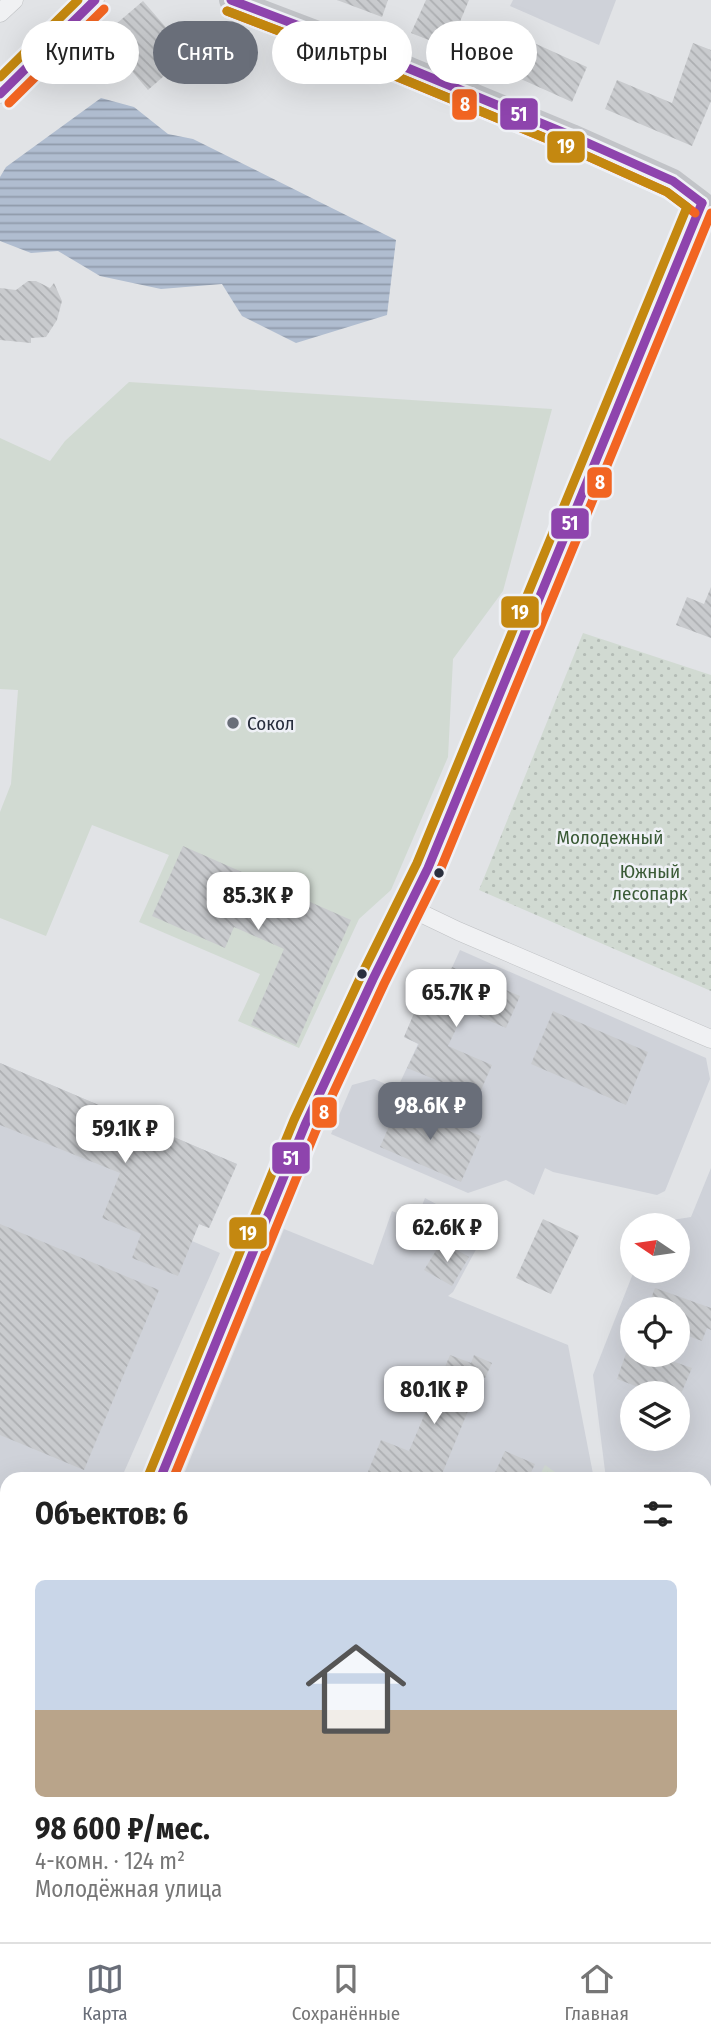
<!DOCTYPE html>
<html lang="ru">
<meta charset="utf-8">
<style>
:root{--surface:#fff;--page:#f6f6f6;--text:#222;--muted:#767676;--line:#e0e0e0;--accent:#696e79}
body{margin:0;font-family:"Fira Sans Condensed",sans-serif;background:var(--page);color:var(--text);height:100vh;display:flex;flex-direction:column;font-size:26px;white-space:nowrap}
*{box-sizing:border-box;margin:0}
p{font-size:23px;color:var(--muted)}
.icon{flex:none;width:38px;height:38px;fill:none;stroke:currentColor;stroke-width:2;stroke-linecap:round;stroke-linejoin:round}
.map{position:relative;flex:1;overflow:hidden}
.drawer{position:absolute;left:0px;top:1472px;width:712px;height:471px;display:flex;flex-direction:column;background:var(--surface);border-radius:21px 21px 0 0;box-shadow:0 7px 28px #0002}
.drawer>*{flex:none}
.banner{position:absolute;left:21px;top:21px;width:670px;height:63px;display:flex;gap:14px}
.needle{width:46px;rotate:283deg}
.buttons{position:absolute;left:620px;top:1213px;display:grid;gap:14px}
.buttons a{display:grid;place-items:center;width:70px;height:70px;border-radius:50%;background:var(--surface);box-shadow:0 7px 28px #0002;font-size:35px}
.price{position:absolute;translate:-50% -60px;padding:0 16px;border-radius:14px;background:#fff;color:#222;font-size:23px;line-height:46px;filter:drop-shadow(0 2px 4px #0008)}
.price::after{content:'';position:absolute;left:50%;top:42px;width:21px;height:16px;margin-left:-10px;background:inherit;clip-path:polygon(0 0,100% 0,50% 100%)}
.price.selected{background:var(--accent);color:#fff}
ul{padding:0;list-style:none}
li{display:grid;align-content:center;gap:14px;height:371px;padding:0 35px}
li+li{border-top:2px solid var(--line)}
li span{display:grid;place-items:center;height:217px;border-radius:10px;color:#555}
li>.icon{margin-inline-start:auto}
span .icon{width:126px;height:126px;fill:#fffc;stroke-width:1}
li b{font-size:30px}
h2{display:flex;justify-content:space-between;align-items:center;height:84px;padding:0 35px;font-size:30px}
.tag{padding:0 24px;border-radius:32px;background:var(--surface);box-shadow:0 7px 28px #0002;font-size:24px;line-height:63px}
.tag.selected{background:var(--accent);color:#fff}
.menu{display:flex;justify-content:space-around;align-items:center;height:98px;border-top:2px solid var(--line);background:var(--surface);font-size:19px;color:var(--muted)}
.menu a{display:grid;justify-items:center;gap:4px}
.menu .selected{color:var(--accent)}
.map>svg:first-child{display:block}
</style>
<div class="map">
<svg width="711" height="1942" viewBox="0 0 711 1942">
<defs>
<pattern id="forest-firs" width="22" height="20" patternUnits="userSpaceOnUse" patternTransform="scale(1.75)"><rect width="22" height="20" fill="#d1dad2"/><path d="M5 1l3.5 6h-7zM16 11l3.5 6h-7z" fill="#b3bbb5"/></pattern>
<pattern id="park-dots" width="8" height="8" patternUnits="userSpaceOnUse" patternTransform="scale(1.75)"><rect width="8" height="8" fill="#d1dad2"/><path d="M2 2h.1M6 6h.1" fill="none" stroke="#b3bbb5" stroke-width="1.8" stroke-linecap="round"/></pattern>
<pattern id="water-rules" width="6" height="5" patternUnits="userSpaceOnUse" patternTransform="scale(1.75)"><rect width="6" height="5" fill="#b0bdd0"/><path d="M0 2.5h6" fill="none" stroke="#8f9aaa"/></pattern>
<pattern id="building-back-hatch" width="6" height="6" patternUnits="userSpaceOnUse" patternTransform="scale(1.75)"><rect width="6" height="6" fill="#c9cbce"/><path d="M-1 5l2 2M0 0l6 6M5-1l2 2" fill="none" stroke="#adafb2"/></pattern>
</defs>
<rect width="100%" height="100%" fill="#e1e3e6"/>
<g fill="#cfd2d9" fill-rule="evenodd">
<polygon points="513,0 616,0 599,45 510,6"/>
<polygon points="460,950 706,1058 710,1079 665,1191 657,1195 553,1172 545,1168 534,1195 506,1180 468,1193 331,1134 352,1085 374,1079 397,1089 418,1044 404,1037 424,990 439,996"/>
<polygon points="0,1063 237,1164 209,1228 199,1224 192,1241 220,1253 121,1479 7,1479 7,1748 0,1764"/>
<path d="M 711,1168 L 711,1541 L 705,1539 L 705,1479 L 606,1479 L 593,1375 L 634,1271 L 677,1270 L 677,1225 L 652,1225 L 655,1217 L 666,1221 L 691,1217 ZM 632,1309 L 677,1309 L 677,1354 L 632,1354 ZM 632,1393 L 677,1393 L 677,1438 L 632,1438 Z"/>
<polygon points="425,1198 486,1231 453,1292 448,1296 568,1345 594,1479 182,1479 284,1229 373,1265 392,1211 416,1221"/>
<polygon points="234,1936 280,1936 296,1942 232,1942"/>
<polygon points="296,1936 549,1936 545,1942 311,1942"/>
</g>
<g fill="url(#forest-firs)">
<polygon points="545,1465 565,1479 538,1479"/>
<polygon points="705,1548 711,1550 711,1942 571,1942 576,1936 705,1936"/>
</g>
<polygon fill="url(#park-dots)" points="583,633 711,675 711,991 479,890"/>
<polygon fill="#d1dad2" points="129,382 552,409 503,591 453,659 448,757 391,890 359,919 299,1048 238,1021 260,974 139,922 169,855 92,825 46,936 0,918 0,812 11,784 18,690 0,689 0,438 50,461 65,441"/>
<polygon fill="url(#water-rules)" points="101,98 134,107 168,134 193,139 396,240 387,315 296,343 242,316 222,284 161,289 100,276 58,251 31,253 0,241 0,177 6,167"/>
<g fill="url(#building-back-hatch)">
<polygon points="337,0 388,0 382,17"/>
<polygon points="426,0 469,0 449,48 411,33"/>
<polygon points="143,1 189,54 148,90 102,36"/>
<polygon points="501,28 587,67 572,102 485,63"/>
<polygon points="693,43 711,50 711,101 692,146 605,109 617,80 672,103"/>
<polygon points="28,281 36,281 50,288 54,283 62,301 57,320 46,337 31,338 31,343 0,340 0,288 16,290"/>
<polygon points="711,587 711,638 676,625 687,597 704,604"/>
<polygon points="183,846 351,920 296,1045 251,1025 284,949 234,927 225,948 152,916"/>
<polygon points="452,967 520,996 506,1028 465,1010 448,1046 492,1065 478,1097 407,1068 419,1044 404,1037 424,990 439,997"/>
<polygon points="553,1011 648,1052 626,1105 531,1064"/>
<polygon points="0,1063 237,1164 209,1228 199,1224 178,1276 132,1258 141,1234 102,1218 120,1173 0,1125"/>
<polygon points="400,1101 481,1136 461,1182 380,1147"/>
<polygon points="543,1219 579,1236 551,1294 516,1278"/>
<polygon points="0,1224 159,1290 84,1470 0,1435"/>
<polygon points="442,1241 469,1257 452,1286 424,1270"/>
<polygon points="655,1288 711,1308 711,1330 707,1328 702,1341 677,1332 677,1309 647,1309"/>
<polygon points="629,1345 632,1347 632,1354 671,1354 669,1360 692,1368 677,1403 677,1393 654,1393 617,1379"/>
<polygon points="450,1355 471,1363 474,1355 492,1363 485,1378 482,1377 440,1479 365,1479 381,1440 409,1451"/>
<polygon points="505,1451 535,1464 528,1479 492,1479"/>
<polygon points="0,1506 7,1509 0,1528"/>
<polygon points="7,1555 7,1643 0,1661 0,1573"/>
<polygon points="8,1936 45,1936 42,1942 5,1942"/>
<polygon points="116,1936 168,1936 166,1942 132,1942"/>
<polygon points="324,1936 348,1936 345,1942"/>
</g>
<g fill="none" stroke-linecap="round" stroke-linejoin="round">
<defs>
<g id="minor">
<polyline points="0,13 14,0"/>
<polyline points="0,94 95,0"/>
<polyline points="410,908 458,931 711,1039"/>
</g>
</defs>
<use href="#minor" stroke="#bfc1c4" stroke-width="19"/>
<use href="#minor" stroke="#f0f1f3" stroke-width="18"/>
<g stroke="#c2c4c8" stroke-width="24">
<polyline points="160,1479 305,1125 373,979 428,868 702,203 673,181 572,136 381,57 231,0"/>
<polyline points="0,1872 7,1855"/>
</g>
<defs>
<g id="bus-1">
<polyline points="231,0 381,57 572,136 673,181 702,203"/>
<polyline points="0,94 95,0"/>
<polyline points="160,1479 305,1125 373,979 428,868 702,203"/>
</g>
<g id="bus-2">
<polyline points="227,11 376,68 567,147 667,192 695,213"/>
<polyline points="9,103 104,9"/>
<polyline points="173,1479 316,1130 384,984 439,873 711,213"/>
</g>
<g id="bus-3">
<polyline points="0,77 78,0"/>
<polyline points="149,1474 294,1120 362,974 417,863 687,207 667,192 567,147 376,68 227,11"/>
</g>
</defs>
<use href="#bus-1" stroke="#eff1f6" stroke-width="14"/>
<use href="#bus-2" stroke="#eff1f6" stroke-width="14"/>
<use href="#bus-3" stroke="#eff1f6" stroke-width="14"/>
<use href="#bus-1" stroke="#8e44ad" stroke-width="9"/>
<use href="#bus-2" stroke="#f26522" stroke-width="9"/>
<use href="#bus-3" stroke="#c48810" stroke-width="9"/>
</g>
<circle fill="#696e79" stroke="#eff1f6" stroke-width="2.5" cx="233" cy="723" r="7"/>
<g fill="#292f3e" stroke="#eff1f6" stroke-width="2.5">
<circle cx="439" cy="873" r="6"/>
<circle cx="362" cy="974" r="6"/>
</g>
<g text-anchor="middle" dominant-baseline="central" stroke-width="5" stroke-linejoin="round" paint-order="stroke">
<g font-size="19" fill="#292f3e" stroke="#eff1f6" text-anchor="start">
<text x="247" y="723">Сокол</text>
</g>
<g font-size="19" fill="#3a5a36" stroke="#eff1f6">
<text x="610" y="837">Молодежный</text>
<text x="650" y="871">Южный<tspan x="650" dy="22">лесопарк</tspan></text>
</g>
</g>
<g stroke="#eff1f6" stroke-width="2.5">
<rect x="451" y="88" width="27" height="33" rx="7" fill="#f26522"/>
<rect x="499" y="97" width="40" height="34" rx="7" fill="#8e44ad"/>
<rect x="546" y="130" width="40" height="34" rx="7" fill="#c48810"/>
<rect x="586" y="466" width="27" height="33" rx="7" fill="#f26522"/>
<rect x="550" y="507" width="40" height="33" rx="7" fill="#8e44ad"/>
<rect x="500" y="595" width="40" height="34" rx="7" fill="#c48810"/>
<rect x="311" y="1096" width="27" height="33" rx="7" fill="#f26522"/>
<rect x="271" y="1141" width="40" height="34" rx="7" fill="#8e44ad"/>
<rect x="228" y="1216" width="40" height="34" rx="7" fill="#c48810"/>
</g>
<g font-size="19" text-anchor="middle" font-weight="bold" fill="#fff">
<text x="465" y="111">8</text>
<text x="519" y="121">51</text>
<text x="566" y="153">19</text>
<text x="600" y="489">8</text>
<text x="570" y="530">51</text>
<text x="520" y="619">19</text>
<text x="324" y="1119">8</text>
<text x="291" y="1165">51</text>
<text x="248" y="1240">19</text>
</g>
</svg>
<div class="buttons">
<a><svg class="needle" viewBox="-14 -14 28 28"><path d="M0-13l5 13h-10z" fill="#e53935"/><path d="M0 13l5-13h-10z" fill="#767676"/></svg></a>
<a><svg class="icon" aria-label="locate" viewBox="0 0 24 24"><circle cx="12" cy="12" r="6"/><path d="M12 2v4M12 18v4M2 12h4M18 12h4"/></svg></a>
<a><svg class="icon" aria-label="layers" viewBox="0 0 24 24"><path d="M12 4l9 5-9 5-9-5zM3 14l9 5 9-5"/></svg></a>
</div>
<b class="price" style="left:258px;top:932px">85.3K ₽</b>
<b class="price" style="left:456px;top:1029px">65.7K ₽</b>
<b class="price selected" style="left:430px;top:1142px">98.6K ₽</b>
<b class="price" style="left:125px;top:1165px">59.1K ₽</b>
<b class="price" style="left:447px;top:1264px">62.6K ₽</b>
<b class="price" style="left:434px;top:1426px">80.1K ₽</b>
<div class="banner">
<a class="tag">Купить</a>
<a class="tag selected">Снять</a>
<a class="tag">Фильтры</a>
<a class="tag">Новое</a>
</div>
<section class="drawer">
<h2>Объектов: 6<svg class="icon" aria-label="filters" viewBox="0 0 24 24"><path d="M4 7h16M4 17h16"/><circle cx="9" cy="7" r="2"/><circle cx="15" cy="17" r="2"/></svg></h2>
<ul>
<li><span style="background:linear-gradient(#c9d6e8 60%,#b9a48a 0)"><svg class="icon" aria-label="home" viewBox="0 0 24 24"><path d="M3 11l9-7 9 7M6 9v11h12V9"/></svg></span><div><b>98 600 ₽/мес.</b><p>4-комн. · 124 m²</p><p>Молодёжная улица</p></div></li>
</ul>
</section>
</div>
<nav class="menu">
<a class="selected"><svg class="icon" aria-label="map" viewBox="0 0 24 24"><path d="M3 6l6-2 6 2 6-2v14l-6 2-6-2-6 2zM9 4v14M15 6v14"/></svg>Карта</a>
<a><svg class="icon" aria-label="saved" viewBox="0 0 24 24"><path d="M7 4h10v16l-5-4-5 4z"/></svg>Сохранённые</a>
<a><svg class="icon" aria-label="home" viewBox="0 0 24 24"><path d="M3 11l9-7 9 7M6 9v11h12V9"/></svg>Главная</a>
</nav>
